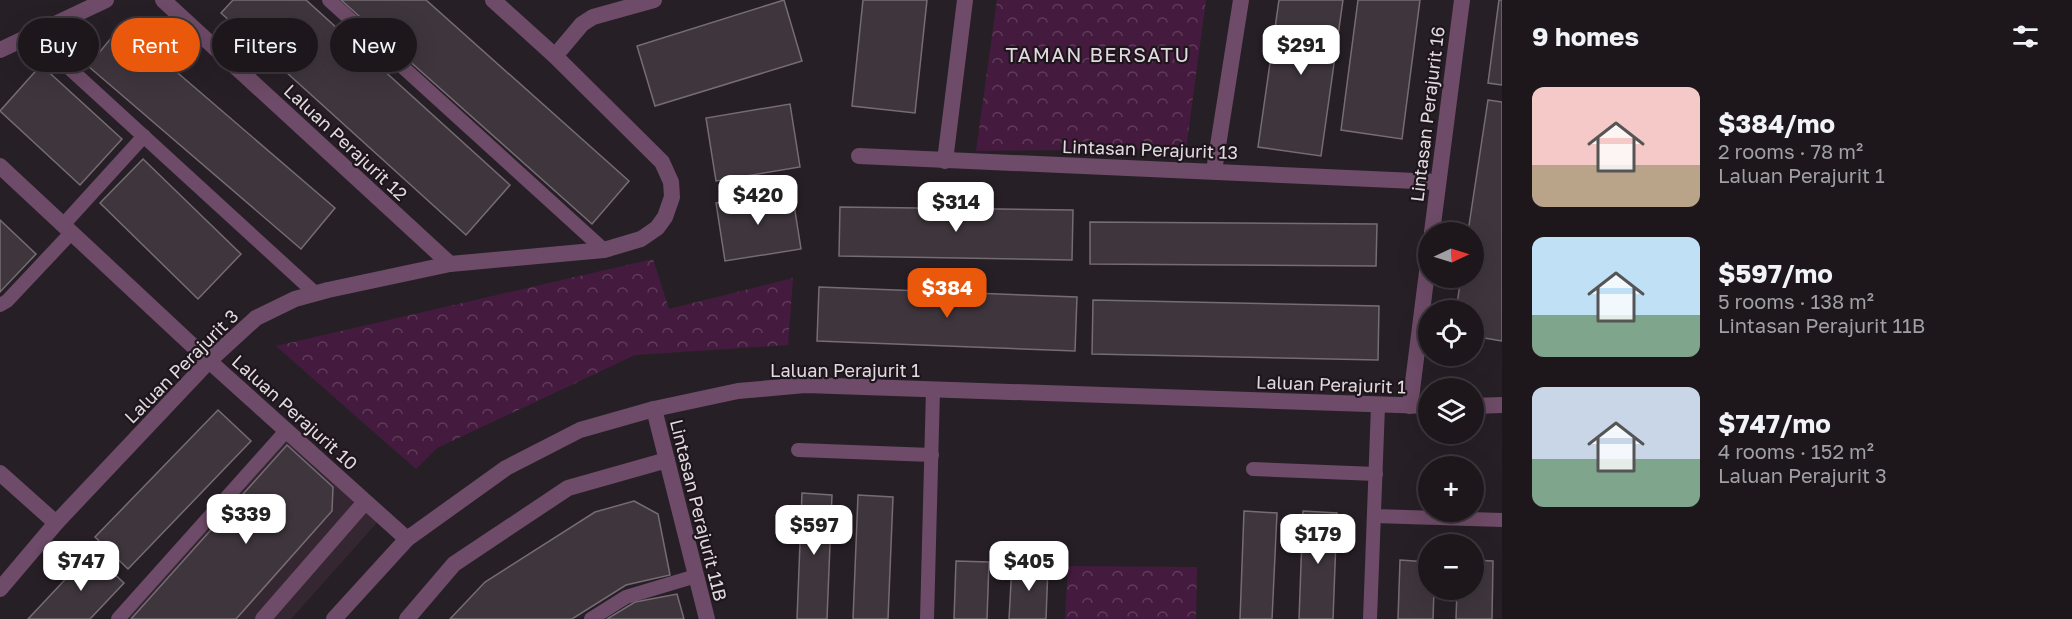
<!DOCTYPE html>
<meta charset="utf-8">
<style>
:root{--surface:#1d171c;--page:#2a2429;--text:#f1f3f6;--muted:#a09fa3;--line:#3b363b;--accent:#ea580c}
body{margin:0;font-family:"Golos Text",sans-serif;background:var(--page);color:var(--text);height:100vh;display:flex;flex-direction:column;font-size:22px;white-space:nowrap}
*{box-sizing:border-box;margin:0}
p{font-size:20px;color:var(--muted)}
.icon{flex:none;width:33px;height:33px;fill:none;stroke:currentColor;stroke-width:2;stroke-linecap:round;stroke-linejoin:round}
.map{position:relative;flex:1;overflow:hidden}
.drawer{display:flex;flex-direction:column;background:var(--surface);width:570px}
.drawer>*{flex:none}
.top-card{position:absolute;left:18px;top:18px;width:570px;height:54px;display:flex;gap:12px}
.needle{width:39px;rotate:86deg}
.fabs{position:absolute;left:1418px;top:222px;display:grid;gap:12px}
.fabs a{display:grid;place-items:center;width:66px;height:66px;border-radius:50%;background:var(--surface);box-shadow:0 6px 24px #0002,0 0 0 2px var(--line);font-size:30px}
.price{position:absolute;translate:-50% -51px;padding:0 14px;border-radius:12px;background:#fff;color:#222;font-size:20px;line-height:39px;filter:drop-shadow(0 2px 3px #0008)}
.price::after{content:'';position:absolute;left:50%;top:36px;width:18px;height:14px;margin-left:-9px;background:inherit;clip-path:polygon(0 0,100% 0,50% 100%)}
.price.current{background:var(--accent);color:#fff}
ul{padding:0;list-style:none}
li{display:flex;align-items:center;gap:18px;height:150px;padding:0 30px}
li span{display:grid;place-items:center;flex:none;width:168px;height:120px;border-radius:12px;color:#555}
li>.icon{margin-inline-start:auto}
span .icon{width:72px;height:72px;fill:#fffc;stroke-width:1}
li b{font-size:26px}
h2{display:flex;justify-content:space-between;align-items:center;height:72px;padding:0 30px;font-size:26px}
.chip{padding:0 21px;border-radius:27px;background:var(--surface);box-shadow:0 6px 24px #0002,0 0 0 2px var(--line);font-size:21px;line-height:54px}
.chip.current{background:var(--accent);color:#fff}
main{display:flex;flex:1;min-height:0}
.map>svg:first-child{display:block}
</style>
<main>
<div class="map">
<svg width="1502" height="619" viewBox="0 0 1502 619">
<defs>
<pattern id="park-crowns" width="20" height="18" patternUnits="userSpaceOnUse" patternTransform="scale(1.5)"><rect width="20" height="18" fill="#441b3e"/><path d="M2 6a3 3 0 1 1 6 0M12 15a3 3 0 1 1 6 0" fill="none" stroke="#5f3c5a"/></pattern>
</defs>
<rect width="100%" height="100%" fill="#271f26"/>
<polygon fill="#352732" points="287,429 382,517 291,619 116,619"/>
<g fill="url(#park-crowns)">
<polygon points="997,0 1206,0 1186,149 976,151"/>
<polygon points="653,259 669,309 793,278 788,345 635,355 437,448 416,469 276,346"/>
<polygon points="1068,566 1197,567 1196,619 1065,619"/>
</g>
<g fill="#3f363d" stroke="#766c74" stroke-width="1.5">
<polygon points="233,0 306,0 510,185 466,235 221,13"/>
<polygon points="341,0 426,0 629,181 592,224"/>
<polygon points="784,0 802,61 655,106 637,46"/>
<polygon points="863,0 927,0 915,113 852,106"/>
<polygon points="1279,0 1343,0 1321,156 1258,147"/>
<polygon points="1358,0 1420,0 1402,139 1341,130"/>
<polygon points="1499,0 1502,0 1502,85 1488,83"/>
<polygon points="122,25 335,208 301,249 88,66"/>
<polygon points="41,65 122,139 80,185 0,111"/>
<polygon points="1488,100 1502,102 1502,341 1473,336 1473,310 1456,310 1461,278 1473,278 1473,232 1468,232"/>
<polygon points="790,104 800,167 716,181 706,118"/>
<polygon points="143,159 241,254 198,299 100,203"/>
<polygon points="792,192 801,249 725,261 716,203"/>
<polygon points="840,207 1073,210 1072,260 839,256"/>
<polygon points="0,220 36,254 0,292"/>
<polygon points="1090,222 1377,224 1376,266 1090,264"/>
<polygon points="819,287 1077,297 1075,351 817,341"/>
<polygon points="1093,300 1379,306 1378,360 1092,354"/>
<polygon points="218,410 251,441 128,569 95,537"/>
<polygon points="287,445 333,487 332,511 236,619 131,619"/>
<polygon points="802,493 832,495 827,619 797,619"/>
<polygon points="858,495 893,497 888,619 853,619"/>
<polygon points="634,501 658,514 670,575 626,585 572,619 450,619 485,582 595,512"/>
<polygon points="1244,511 1277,513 1272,619 1240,619"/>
<polygon points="1303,511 1337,513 1333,619 1299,619"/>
<polygon points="91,552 124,583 90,619 28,619"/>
<polygon points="1400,560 1428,562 1428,590 1434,590 1433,619 1398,619"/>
<polygon points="1473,560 1493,561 1492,619 1456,619 1457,590 1473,590"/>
<polygon points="956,561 989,562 987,619 954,619"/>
<polygon points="1012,565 1048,566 1046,619 1009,619"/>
<polygon points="677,594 684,619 607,619 635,602"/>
</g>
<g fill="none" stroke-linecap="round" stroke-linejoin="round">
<g stroke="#6e4b68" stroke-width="14">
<polyline points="329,0 604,250"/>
<polyline points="33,35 315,293"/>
<polyline points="63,225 144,136"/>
<polyline points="0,305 7,301 71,233"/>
<polyline points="798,450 932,455"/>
<polyline points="1253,469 1376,474"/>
<polyline points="1374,516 1502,520"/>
<polyline points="118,619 286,431"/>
<polyline points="591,619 626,597 696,576"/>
<polyline points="927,619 933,390"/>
<polyline points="1370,619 1378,406"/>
</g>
<g stroke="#6e4b68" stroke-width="16">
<polyline points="163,0 450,264"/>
<polyline points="0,50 106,0"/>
<polyline points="555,56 582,24 593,17 654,0"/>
<polyline points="859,156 1438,182"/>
<polyline points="945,161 965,0"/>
<polyline points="0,166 209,361 407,539"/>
<polyline points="1214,171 1241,0"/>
<polyline points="1432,232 1462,0"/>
<polyline points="1410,406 1428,264"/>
<polyline points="654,409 707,619"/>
<polyline points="0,473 56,523"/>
<polyline points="0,589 56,523 209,361 256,318 295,299 328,290 450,264 604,250 641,239 657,228 665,217 672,197 671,182 662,162 555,56 493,0"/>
<polyline points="263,619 365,502"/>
<polyline points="407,619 454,564 568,488 667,460"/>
</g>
<g stroke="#6e4b68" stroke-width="16">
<polyline points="1473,406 1502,405"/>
<polyline points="334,619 407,539 506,468 580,430 654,409 738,391 805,385 1428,406"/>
</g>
</g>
<g text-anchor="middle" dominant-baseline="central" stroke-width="4.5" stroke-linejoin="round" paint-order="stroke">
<g font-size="18" fill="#e1dbe0" stroke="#1e161c">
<text transform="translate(1427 114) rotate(-83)">Lintasan Perajurit 16</text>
<text transform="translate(346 142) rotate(43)">Laluan Perajurit 12</text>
<text transform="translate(1150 149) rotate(2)">Lintasan Perajurit 13</text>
<text transform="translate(181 366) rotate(-45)">Laluan Perajurit 3</text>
<text x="845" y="370">Laluan Perajurit 1</text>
<text transform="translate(1331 384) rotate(2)">Laluan Perajurit 1</text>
<text transform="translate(295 412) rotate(42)">Laluan Perajurit 10</text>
<text transform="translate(699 510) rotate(76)">Lintasan Perajurit 11B</text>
</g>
<g font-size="20" letter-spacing="1.5" fill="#e1dbe0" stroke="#1e161c">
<text x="1098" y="54">TAMAN BERSATU</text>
</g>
</g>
</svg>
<div class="fabs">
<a><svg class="needle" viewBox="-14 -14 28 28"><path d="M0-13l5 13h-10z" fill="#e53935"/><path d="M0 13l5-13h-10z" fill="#a09fa3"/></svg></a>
<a><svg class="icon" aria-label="locate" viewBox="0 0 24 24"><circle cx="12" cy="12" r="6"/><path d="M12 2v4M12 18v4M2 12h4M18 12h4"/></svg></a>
<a><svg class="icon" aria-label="layers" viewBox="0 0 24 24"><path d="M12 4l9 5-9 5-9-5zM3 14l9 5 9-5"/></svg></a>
<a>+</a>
<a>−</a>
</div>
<b class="price" style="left:1301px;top:76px">$291</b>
<b class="price" style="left:758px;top:226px">$420</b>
<b class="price" style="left:956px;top:233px">$314</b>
<b class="price current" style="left:947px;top:319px">$384</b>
<b class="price" style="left:246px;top:545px">$339</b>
<b class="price" style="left:814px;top:556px">$597</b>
<b class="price" style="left:1318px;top:565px">$179</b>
<b class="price" style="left:81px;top:592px">$747</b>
<b class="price" style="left:1029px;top:592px">$405</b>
<div class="top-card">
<a class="chip">Buy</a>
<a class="chip current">Rent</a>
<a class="chip">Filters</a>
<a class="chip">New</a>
</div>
</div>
<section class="drawer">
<h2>9 homes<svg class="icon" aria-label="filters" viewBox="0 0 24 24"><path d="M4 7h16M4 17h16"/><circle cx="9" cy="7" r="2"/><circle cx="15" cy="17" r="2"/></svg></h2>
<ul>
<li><span style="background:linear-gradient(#f6c9c9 65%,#b9a48a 0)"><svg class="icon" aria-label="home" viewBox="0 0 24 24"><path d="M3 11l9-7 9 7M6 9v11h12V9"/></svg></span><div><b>$384/mo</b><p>2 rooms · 78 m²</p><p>Laluan Perajurit 1</p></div></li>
<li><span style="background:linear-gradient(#bfe0f5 65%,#7fa58c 0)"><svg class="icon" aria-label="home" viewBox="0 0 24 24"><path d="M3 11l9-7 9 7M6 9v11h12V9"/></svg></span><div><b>$597/mo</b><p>5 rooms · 138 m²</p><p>Lintasan Perajurit 11B</p></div></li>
<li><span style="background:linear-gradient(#c9d6e8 60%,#7fa58c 0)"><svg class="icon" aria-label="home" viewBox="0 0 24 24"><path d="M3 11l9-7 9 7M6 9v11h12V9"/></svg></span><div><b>$747/mo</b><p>4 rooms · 152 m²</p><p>Laluan Perajurit 3</p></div></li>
</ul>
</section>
</main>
